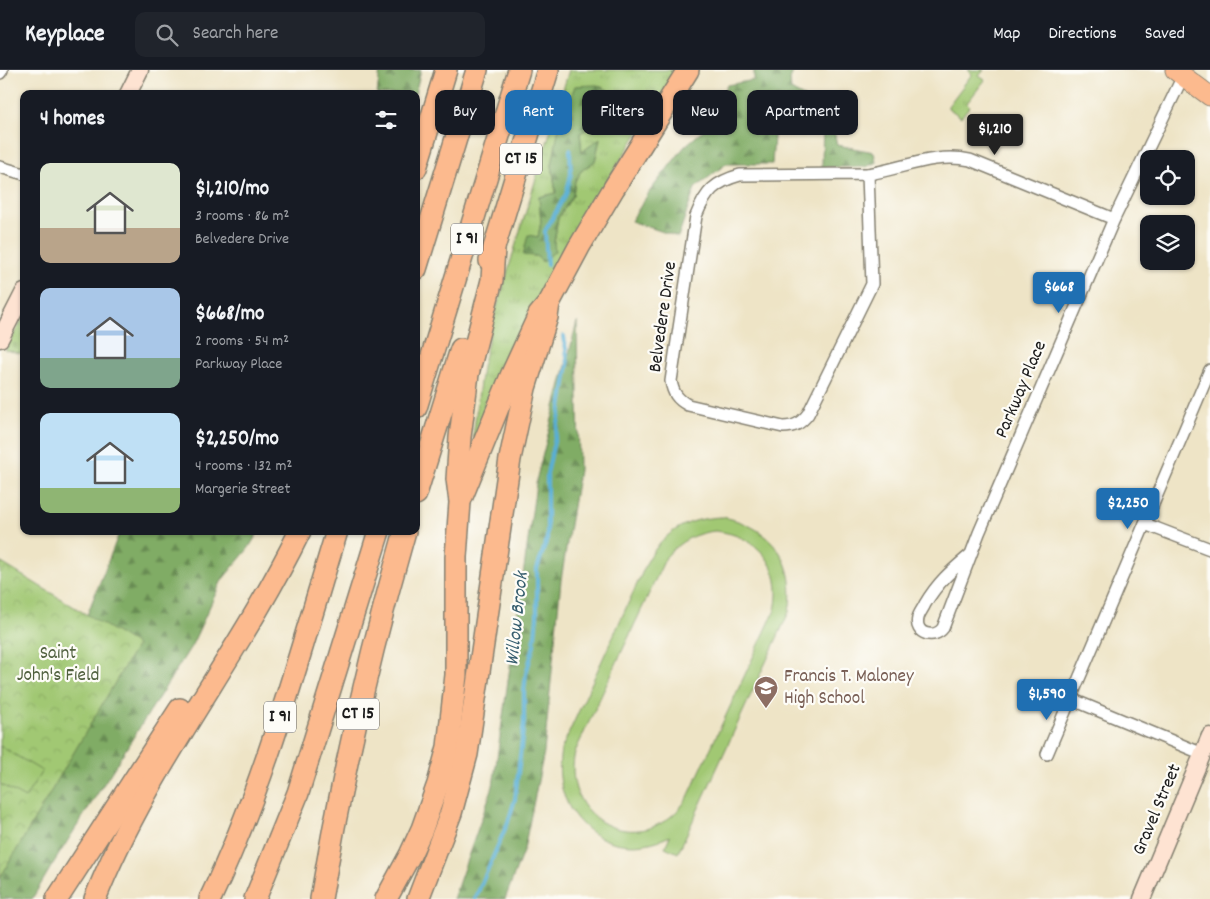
<!DOCTYPE html>
<meta charset="utf-8">
<style>
:root{--surface:#171b24;--page:#20242c;--text:#f1f3f6;--muted:#9ea1a6;--line:#363941;--accent:#1f6fb2}
body{margin:0;font-family:Dekko,sans-serif;background:var(--page);color:var(--text);height:100vh;display:flex;flex-direction:column;font-size:19px;white-space:nowrap}
*{box-sizing:border-box;margin:0}
p{font-size:16px;color:var(--muted)}
.icon{flex:none;width:28px;height:28px;fill:none;stroke:currentColor;stroke-width:2;stroke-linecap:round;stroke-linejoin:round}
.map{position:relative;flex:1;overflow:hidden}
.panel{position:absolute;left:20px;top:20px;width:400px;height:445px;display:flex;flex-direction:column;background:var(--surface);border-radius:10px;box-shadow:0 1px 4px #0004}
.panel>*{flex:none}
.hud{position:absolute;left:435px;top:20px;width:475px;height:45px;display:flex;gap:10px}
.tools{position:absolute;left:1140px;top:80px;display:grid;gap:10px}
.tools a{display:grid;place-items:center;width:55px;height:55px;border-radius:10px;background:var(--surface);box-shadow:0 1px 4px #0004;font-size:25px}
.price{position:absolute;translate:-50% -42px;padding:0 11px;border-radius:5px;background:var(--accent);color:#fff;font-size:16px;line-height:32px;filter:drop-shadow(0 1px 2px #0008)}
.price::after{content:'';position:absolute;left:50%;top:30px;width:15px;height:11px;margin-left:-8px;background:inherit;clip-path:polygon(0 0,100% 0,50% 100%)}
.price.active{background:#222;color:#fff}
ul{padding:0;list-style:none}
li{display:flex;align-items:center;gap:15px;height:125px;padding:0 20px}
li span{display:grid;place-items:center;flex:none;width:140px;height:100px;border-radius:10px;color:#555}
li>.icon{margin-inline-start:auto}
span .icon{width:60px;height:60px;fill:#fffc;stroke-width:1}
li b{font-size:21px}
h2{display:flex;justify-content:space-between;align-items:center;height:60px;padding:0 20px;font-size:21px}
.tag{padding:0 18px;border-radius:10px;background:var(--surface);box-shadow:0 1px 4px #0004;font-size:18px;line-height:45px}
.tag.active{background:var(--accent);color:#fff}
header{display:flex;align-items:center;gap:30px;box-sizing:border-box;height:70px;padding:0 25px;background:var(--surface);border-bottom:1px solid var(--line)}
header strong{font-size:24px}
nav{display:flex;gap:28px;margin-inline-start:auto;font-size:18px}
.search{width:350px;height:45px;background:var(--page);display:flex;align-items:center;gap:12px;box-sizing:border-box;padding:0 18px;border-radius:10px;color:var(--muted);font-size:19px}
.map>svg:first-child{display:block}
</style>
<header>
<strong>Keyplace</strong>
<div class="search"><svg class="icon" aria-label="search" viewBox="0 0 24 24"><circle cx="10" cy="10" r="6"/><path d="M15 15l6 6"/></svg>Search here</div>
<nav><a>Map</a><a>Directions</a><a>Saved</a></nav>
</header>
<div class="map">
<svg width="1210" height="829" viewBox="0 0 1210 829">
<defs>
<pattern id="grass-tufts" width="24" height="20" patternUnits="userSpaceOnUse" patternTransform="scale(1.25)"><rect width="24" height="20" fill="#a1c873"/><path d="M3 7l-1-3M5 7V3M7 7l1-3M15 17l-1-3M17 17v-4M19 17l1-3" fill="none" stroke="#8aab63"/></pattern>
<pattern id="forest-firs" width="22" height="20" patternUnits="userSpaceOnUse" patternTransform="scale(1.25)"><rect width="22" height="20" fill="#80ac65"/><path d="M5 1l3.5 6h-7zM16 11l3.5 6h-7z" fill="#688b52"/></pattern>
<pattern id="cemetery-stones" width="16" height="16" patternUnits="userSpaceOnUse" patternTransform="scale(1.25)"><rect width="16" height="16" fill="#a1c873"/><path d="M2 7V4a2 2 0 0 1 4 0v3zM10 15v-3a2 2 0 0 1 4 0v3z" fill="#8aab63"/></pattern>
<pattern id="park-crowns" width="20" height="18" patternUnits="userSpaceOnUse" patternTransform="scale(1.25)"><rect width="20" height="18" fill="#a1c873"/><path d="M2 6a3 3 0 1 1 6 0M12 15a3 3 0 1 1 6 0" fill="none" stroke="#8aab63"/></pattern>
</defs>
<rect width="100%" height="100%" fill="#fdfcf7"/>
<filter id="ink" filterUnits="userSpaceOnUse"><feTurbulence type="fractalNoise" baseFrequency=".02" numOctaves="2"/><feDisplacementMap in="SourceGraphic" scale="10" xChannelSelector="R" yChannelSelector="G"/><feConvolveMatrix kernelMatrix="1 2 1 2 8 2 1 2 1" color-interpolation-filters="sRGB"/></filter>
<filter id="wash" filterUnits="userSpaceOnUse"><feTurbulence type="fractalNoise" baseFrequency=".0096" numOctaves="4" result="noise"/><feDisplacementMap in="SourceGraphic" scale="20" xChannelSelector="R" yChannelSelector="G"/><feGaussianBlur stdDeviation="1.12" result="paint"/><feColorMatrix in="noise" values="0 0 0 0 0 0 0 0 0 0 0 0 0 0 0 0 0 1.4 0 .05"/><feComposite in="paint" operator="in"/></filter>
<g filter="url(#wash)">
<rect width="100%" height="100%" fill="#eee4c6"/>
<g fill="url(#grass-tufts)" stroke="#5e7248" fill-rule="evenodd">
<path d="M 569,0 L 679,0 C 625,84 567,168 523,258 C 506,293 493,331 478,367 L 473,367 L 482,297 L 495,243 ZM 597,15 L 622,27 L 612,46 L 580,63 L 582,82 L 600,69 L 595,91 L 581,101 L 575,111 L 573,125 L 558,148 L 554,173 L 543,192 L 536,186 L 524,185 L 538,167 L 541,152 L 539,127 L 556,124 L 552,95 Z"/>
<polygon points="968,0 984,0 979,6 985,10 967,33 970,36 961,47 948,38 948,36 972,4"/>
</g>
<g fill="url(#forest-firs)" stroke="#4e6440">
<polygon points="380,0 421,0 415,24 377,24"/>
<polygon points="754,0 794,0 790,9 791,20 830,42 837,75 874,82 876,93 865,97 822,97 823,45 777,26 772,94 726,94 695,118 678,167 631,151 650,121 685,76 706,58 727,15 754,10"/>
<polygon points="597,15 622,27 612,46 580,63 582,82 600,68 595,91 581,101 575,111 573,125 558,148 554,173 555,181 543,192 536,186 523,185 528,165 538,167 541,152 539,127 556,123 552,95 558,62 575,16"/>
<polygon points="577,252 579,400 561,510 544,682 524,779 505,829 453,829 493,716 537,407"/>
<polygon points="120,461 259,461 248,479 222,510 192,575 51,797 32,829 0,829 0,808 136,576 87,545"/>
</g>
<polygon fill="url(#cemetery-stones)" stroke="#5e7248" points="24,246 24,284 5,280"/>
<polygon fill="url(#park-crowns)" stroke="#5e7248" points="0,492 137,575 0,808"/>
<g fill="#a1c873" stroke="#5e7248" fill-rule="evenodd">
<path d="M 723,447 C 773,457 798,493 789,542 L 678,783 L 665,777 L 670,766 C 607,796 549,746 561,680 L 648,490 C 666,460 688,448 723,447 ZM 715,461 C 758,465 785,497 775,540 L 688,727 C 648,791 559,756 575,682 L 666,487 C 680,471 695,463 715,461 Z"/>
<polygon points="0,676 42,701 25,728 0,714"/>
</g>
<g fill="none" stroke-linecap="round" stroke-linejoin="round">
<g stroke="#58afd5" stroke-width="4">
<polyline points="547,195 545,161 566,124 571,104 570,80"/>
<polyline points="475,829 508,752 515,729 524,652 524,622 526,604 534,575 537,547 537,499 547,469 547,404 560,344 568,294 564,266"/>
</g>
</g>
</g>
<g filter="url(#ink)">
<g fill="none" stroke-linecap="round" stroke-linejoin="round">
<defs>
<g id="street">
<polyline points="0,3 2,0"/>
<polyline points="0,97 24,104"/>
<path d="M 868,104 L 872,214 L 808,344 C 801,353 795,357 783,357 L 688,335 C 677,329 673,323 671,311 L 696,146 C 706,121 715,112 740,105 Z"/>
<path d="M 868,104 C 901,99 936,82 970,90 L 1114,149"/>
<polyline points="1145,454 1210,479"/>
<path d="M 970,485 C 950,502 938,512 925,534 C 923,539 919,543 918,548 C 914,565 935,569 943,558 L 979,463 L 1114,149 L 1183,6"/>
<polyline points="1071,629 1203,684"/>
<polyline points="1047,684 1210,300"/>
</g>
<g id="secondary">
<polyline points="128,24 140,0"/>
<polyline points="0,269 24,222"/>
<polyline points="1142,829 1210,666"/>
</g>
<polyline id="primary" points="1175,0 1210,26"/>
<g id="highway">
<polyline points="416,98 446,0"/>
<polyline points="490,191 548,0"/>
<polyline points="416,199 477,0"/>
<polyline points="416,338 519,0"/>
<polyline points="416,424 461,279"/>
<polyline points="461,429 511,306 539,245 549,233 579,177 614,118 688,0"/>
<polyline points="57,829 180,639"/>
<path d="M 95,829 C 147,697 238,588 300,461"/>
<path d="M 210,829 C 266,712 299,585 337,461"/>
<polyline points="255,829 298,723 379,461"/>
<path d="M 321,829 C 342,705 370,582 405,461"/>
<polyline points="386,829 410,785 422,759 438,714 448,677 456,605 456,487 460,432 457,409 460,367 468,304 492,210 494,178"/>
<polyline points="418,829 451,743 467,684 510,389 525,318 547,247 549,233"/>
</g>
</defs>
<use href="#street" stroke="#858071" stroke-width="14"/>
<use href="#secondary" stroke="#858071" stroke-width="19"/>
<use href="#primary" stroke="#858071" stroke-width="21"/>
<use href="#highway" stroke="#858071" stroke-width="24"/>
<use href="#street" stroke="#fff" stroke-width="11"/>
<use href="#secondary" stroke="#fee3d2" stroke-width="16"/>
<use href="#primary" stroke="#fcba8e" stroke-width="19"/>
<use href="#highway" stroke="#fcba8e" stroke-width="21"/>
</g>
</g>
<defs>
<symbol id="school-pin" viewBox="-11 -11 22 30"><path d="M0 17L-7.5 6A9.5 9.5 0 1 1 7.5 6Z" fill="#8d6e63" stroke="#fdfcf7"/><path d="M0-5L7-2L0 1L-7-2ZM-4 1L0 2.5L4 1V4Q0 6-4 4Z" fill="#fff"/></symbol>
</defs>
<g fill-rule="evenodd">
<use href="#school-pin" x="752" y="604" width="28" height="38"/>
</g>
<g text-anchor="middle" dominant-baseline="central" stroke-width="4.5" stroke-linejoin="round" paint-order="stroke">
<g fill="#fdfcf7" stroke="#605f5e" stroke-width="1">
<rect x="500" y="73.5" width="42" height="31" rx="4"/>
<rect x="451" y="153.5" width="32" height="31" rx="4"/>
<rect x="337" y="628.5" width="42" height="31" rx="4"/>
<rect x="264" y="631.5" width="32" height="31" rx="4"/>
</g>
<g font-size="18" font-weight="bold" fill="#1c1c1c">
<text x="521" y="89">CT 15</text>
<text x="467" y="169">I 91</text>
<text x="358" y="644">CT 15</text>
<text x="280" y="647">I 91</text>
</g>
<g font-size="19" fill="#1c1c1c" stroke="#fdfcf7">
<text transform="translate(664 247) rotate(-82)">Belvedere Drive</text>
<text transform="translate(1022 320) rotate(-67)">Parkway Place</text>
<text transform="translate(1158 740) rotate(-67)">Gravel Street</text>
</g>
<g font-size="19" fill="#51613f" stroke="#fdfcf7">
<text x="58" y="584">Saint<tspan x="58" dy="22">John's Field</tspan></text>
</g>
<g font-size="19" fill="#785e54" stroke="#fdfcf7" text-anchor="start">
<text x="784" y="607">Francis T. Maloney<tspan x="784" dy="22">High School</tspan></text>
</g>
<g font-size="20" font-style="italic" fill="#375e6f" stroke="#fdfcf7">
<text transform="translate(518 549) rotate(-84)">Willow Brook</text>
</g>
</g>
</svg>
<div class="tools">
<a><svg class="icon" aria-label="locate" viewBox="0 0 24 24"><circle cx="12" cy="12" r="6"/><path d="M12 2v4M12 18v4M2 12h4M18 12h4"/></svg></a>
<a><svg class="icon" aria-label="layers" viewBox="0 0 24 24"><path d="M12 4l9 5-9 5-9-5zM3 14l9 5 9-5"/></svg></a>
</div>
<b class="price active" style="left:995px;top:86px">$1,210</b>
<b class="price" style="left:1059px;top:244px">$668</b>
<b class="price" style="left:1128px;top:460px">$2,250</b>
<b class="price" style="left:1047px;top:651px">$1,590</b>
<div class="hud">
<a class="tag">Buy</a>
<a class="tag active">Rent</a>
<a class="tag">Filters</a>
<a class="tag">New</a>
<a class="tag">Apartment</a>
</div>
<section class="panel">
<h2>4 homes<svg class="icon" aria-label="filters" viewBox="0 0 24 24"><path d="M4 7h16M4 17h16"/><circle cx="9" cy="7" r="2"/><circle cx="15" cy="17" r="2"/></svg></h2>
<ul>
<li><span style="background:linear-gradient(#dfe7d0 65%,#b9a48a 0)"><svg class="icon" aria-label="home" viewBox="0 0 24 24"><path d="M3 11l9-7 9 7M6 9v11h12V9"/></svg></span><div><b>$1,210/mo</b><p>3 rooms · 86 m²</p><p>Belvedere Drive</p></div></li>
<li><span style="background:linear-gradient(#a9c7e8 70%,#7fa58c 0)"><svg class="icon" aria-label="home" viewBox="0 0 24 24"><path d="M3 11l9-7 9 7M6 9v11h12V9"/></svg></span><div><b>$668/mo</b><p>2 rooms · 54 m²</p><p>Parkway Place</p></div></li>
<li><span style="background:linear-gradient(#bfe0f5 75%,#8fb573 0)"><svg class="icon" aria-label="home" viewBox="0 0 24 24"><path d="M3 11l9-7 9 7M6 9v11h12V9"/></svg></span><div><b>$2,250/mo</b><p>4 rooms · 132 m²</p><p>Margerie Street</p></div></li>
</ul>
</section>
</div>
